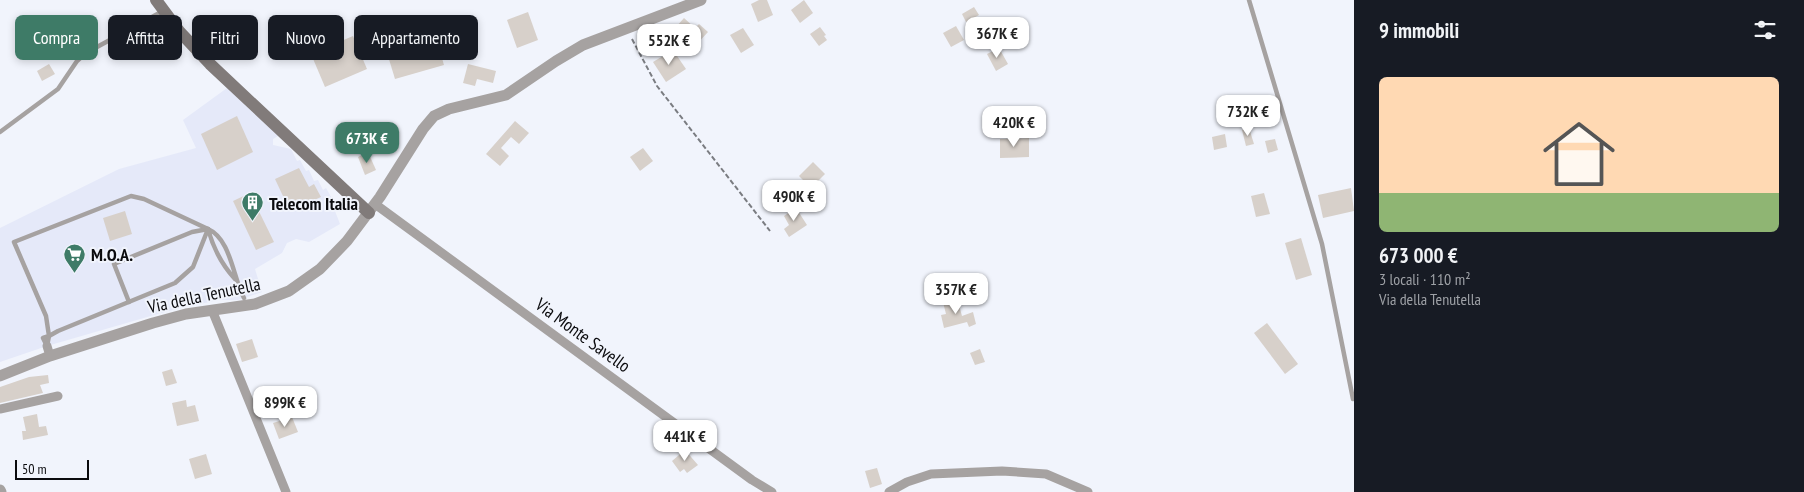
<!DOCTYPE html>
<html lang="it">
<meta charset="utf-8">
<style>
:root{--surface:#171b24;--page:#20242c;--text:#f1f3f6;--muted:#9ea1a6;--line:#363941;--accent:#3e7b67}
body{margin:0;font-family:"PT Sans Narrow",sans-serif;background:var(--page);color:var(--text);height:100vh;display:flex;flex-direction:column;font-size:19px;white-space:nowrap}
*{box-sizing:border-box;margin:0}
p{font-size:16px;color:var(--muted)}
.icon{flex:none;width:28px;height:28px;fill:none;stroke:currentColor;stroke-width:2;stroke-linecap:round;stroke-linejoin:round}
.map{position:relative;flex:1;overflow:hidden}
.sheet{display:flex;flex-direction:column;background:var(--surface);width:450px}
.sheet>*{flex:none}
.guide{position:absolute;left:15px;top:15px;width:475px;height:45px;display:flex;gap:10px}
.scale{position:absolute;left:15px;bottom:12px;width:74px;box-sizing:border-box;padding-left:5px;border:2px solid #0b0b0e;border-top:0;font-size:14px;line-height:18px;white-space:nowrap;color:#0b0b0e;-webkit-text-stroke:4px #f1f4fc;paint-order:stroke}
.price{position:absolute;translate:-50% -42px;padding:0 11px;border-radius:10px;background:#fff;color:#222;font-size:16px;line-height:32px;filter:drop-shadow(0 1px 2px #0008)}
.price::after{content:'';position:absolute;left:50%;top:30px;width:15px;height:11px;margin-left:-8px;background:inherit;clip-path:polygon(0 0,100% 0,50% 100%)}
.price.on{background:var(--accent);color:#fff}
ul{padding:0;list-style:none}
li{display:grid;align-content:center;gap:10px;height:265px;padding:0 25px}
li+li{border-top:1px solid var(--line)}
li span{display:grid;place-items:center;height:155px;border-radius:8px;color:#555}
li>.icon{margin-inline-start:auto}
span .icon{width:90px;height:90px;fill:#fffc;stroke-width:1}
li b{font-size:21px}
h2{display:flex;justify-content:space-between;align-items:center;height:60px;padding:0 25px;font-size:21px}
.chip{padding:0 18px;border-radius:8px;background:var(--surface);box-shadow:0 2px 8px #0003;font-size:18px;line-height:45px}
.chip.on{background:var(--accent);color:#fff}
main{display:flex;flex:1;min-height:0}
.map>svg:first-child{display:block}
</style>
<main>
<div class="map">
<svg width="1354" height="492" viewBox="0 0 1354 492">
<rect width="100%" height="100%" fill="#f1f4fc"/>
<polygon fill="#e5e9f9" points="227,88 278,136 273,139 273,145 291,149 297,161 300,160 306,171 309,170 314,181 318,180 323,190 326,188 338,209 335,211 340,224 309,242 296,239 287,243 282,253 255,269 262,292 238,300 218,300 168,311 47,346 0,362 0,228 119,169 196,148 183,120"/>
<g fill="#d7d0ca">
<polygon points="759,0 767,0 773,15 758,22 751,4"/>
<polygon points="804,0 813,13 800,23 791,10"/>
<polygon points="974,7 979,15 966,22 962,14"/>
<polygon points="528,12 538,40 517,48 507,20"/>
<polygon points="684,18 695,28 699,24 708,32 696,45 676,27"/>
<polygon points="956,26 964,40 951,47 943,33"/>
<polygon points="820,27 826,35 824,36 827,40 819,46 810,34"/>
<polygon points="743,28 754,45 741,53 730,35"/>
<polygon points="353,36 367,69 325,87 311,54"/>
<polygon points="466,37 470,46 458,52 454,43"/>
<polygon points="437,42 444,65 395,79 388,56"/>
<polygon points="999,48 1008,64 996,71 987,54"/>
<polygon points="673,50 686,69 666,82 653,62"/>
<polygon points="49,64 55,74 42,81 37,71"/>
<polygon points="468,64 496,71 493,83 477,79 475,86 463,83"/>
<polygon points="237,116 253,152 217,170 201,134"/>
<polygon points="515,121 529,133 519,144 511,137 501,148 509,156 500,166 486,154"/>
<polygon points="1249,128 1254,144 1246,146 1242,130"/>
<polygon points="1225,134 1227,147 1214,150 1212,137"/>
<polygon points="1029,138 1029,157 1000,158 1000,139"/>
<polygon points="1275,139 1278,150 1268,153 1265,141"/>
<polygon points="643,148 653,161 640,171 630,157"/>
<polygon points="368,152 376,170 365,175 358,157"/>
<polygon points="813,162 825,174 811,188 799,176"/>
<polygon points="299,168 309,187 314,184 321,197 290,211 275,179"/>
<polygon points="1351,188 1354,211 1323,218 1318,195"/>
<polygon points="250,193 274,242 256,250 233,201"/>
<polygon points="1264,193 1270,214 1256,217 1251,196"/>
<polygon points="796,208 807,225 789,237 784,229 789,225 784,216"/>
<polygon points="125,211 132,234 110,241 103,218"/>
<polygon points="1301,238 1312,275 1296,280 1285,243"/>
<polygon points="957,298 962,316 973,312 976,324 969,327 967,322 944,328 941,315 946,314 943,302"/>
<polygon points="1267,323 1298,364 1285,374 1254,333"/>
<polygon points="252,339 258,357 242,362 236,344"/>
<polygon points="980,349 985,362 975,365 970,353"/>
<polygon points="172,369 177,383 166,386 162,372"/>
<polygon points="48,375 49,383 40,385 43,393 0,403 0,387 29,377"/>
<polygon points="186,400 187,407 195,405 199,421 177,426 172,403"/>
<polygon points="37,414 39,427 46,426 48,435 23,440 22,431 26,431 23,417"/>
<polygon points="292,417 298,432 279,439 273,423"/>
<polygon points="685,450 698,465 687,473 684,469 680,472 672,461"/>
<polygon points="206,454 212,474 195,479 189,459"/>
<polygon points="877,468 882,484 870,488 865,471"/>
</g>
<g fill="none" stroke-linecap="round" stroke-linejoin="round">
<polyline stroke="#7a7c81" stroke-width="2" stroke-dasharray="5 2.5" stroke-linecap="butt" points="632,39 657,86 770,231"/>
<g stroke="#a6a2a1" stroke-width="4.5">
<polyline points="1249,0 1322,244 1353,399"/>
<polyline points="0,132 58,89 77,61 86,53 163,11"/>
<path d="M 235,279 C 222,265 213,247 208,229 C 231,239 233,278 244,298"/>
<polyline points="129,302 114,264 192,232 208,229"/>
<polyline points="47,346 43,338 49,336 46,316 14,242 131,196 144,199 208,229"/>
<polyline points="47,346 49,336 58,331 175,283 193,267 208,229"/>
</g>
<g stroke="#a6a2a1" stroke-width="9">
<polyline points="375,204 752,480 772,492"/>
<polyline points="212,310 286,492"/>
<polyline points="47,346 50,356"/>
<polyline points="0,409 58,396"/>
<polyline points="889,492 907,482 931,474 1002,471 1046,474 1088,492"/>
</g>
<g stroke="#a6a2a1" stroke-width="11">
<polyline points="0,376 50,356 153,323 186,314 255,304 289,291 320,269 347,241 380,197 423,129 434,116 449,109 506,95 556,61 583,45 701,0"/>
<polyline points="0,490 1,492"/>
</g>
<polyline stroke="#817b7a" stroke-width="12" points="156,0 179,31 210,64 369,213"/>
</g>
<defs>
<symbol id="building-pin" viewBox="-11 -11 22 30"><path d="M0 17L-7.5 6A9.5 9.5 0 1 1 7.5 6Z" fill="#3e7b67" stroke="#f1f4fc"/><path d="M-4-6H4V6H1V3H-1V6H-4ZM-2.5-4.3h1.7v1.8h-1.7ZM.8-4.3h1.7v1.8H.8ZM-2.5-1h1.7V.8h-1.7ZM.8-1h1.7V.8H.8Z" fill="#fff"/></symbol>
<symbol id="supermarket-pin" viewBox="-11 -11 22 30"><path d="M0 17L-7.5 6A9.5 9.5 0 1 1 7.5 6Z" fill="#3e7b67" stroke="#f1f4fc"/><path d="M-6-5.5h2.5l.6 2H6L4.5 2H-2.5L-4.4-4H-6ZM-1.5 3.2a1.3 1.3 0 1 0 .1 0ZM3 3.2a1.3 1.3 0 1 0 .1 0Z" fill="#fff"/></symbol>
</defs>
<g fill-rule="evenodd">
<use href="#building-pin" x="240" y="190" width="25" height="34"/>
<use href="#supermarket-pin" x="62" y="242" width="25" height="34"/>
</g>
<g text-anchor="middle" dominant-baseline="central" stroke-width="4" stroke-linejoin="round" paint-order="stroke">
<g font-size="18" font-weight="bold" fill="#0b0b0e" stroke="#f1f4fc" text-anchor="start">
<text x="269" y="203">Telecom Italia</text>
<text x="91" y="254">M.O.A.</text>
</g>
<g font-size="18" fill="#0b0b0e" stroke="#f1f4fc">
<text transform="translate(204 295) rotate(-12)">Via della Tenutella</text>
<text transform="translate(583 335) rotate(36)">Via Monte Savello</text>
</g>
</g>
</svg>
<div class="scale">50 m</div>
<b class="price" style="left:997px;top:59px">367K €</b>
<b class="price" style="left:669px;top:66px">552K €</b>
<b class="price" style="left:1248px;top:137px">732K €</b>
<b class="price" style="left:1014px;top:148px">420K €</b>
<b class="price on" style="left:367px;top:164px">673K €</b>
<b class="price" style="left:794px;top:222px">490K €</b>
<b class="price" style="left:956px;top:315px">357K €</b>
<b class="price" style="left:285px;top:428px">899K €</b>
<b class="price" style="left:685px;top:462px">441K €</b>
<div class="guide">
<a class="chip on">Compra</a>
<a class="chip">Affitta</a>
<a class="chip">Filtri</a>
<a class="chip">Nuovo</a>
<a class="chip">Appartamento</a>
</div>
</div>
<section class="sheet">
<h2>9 immobili<svg class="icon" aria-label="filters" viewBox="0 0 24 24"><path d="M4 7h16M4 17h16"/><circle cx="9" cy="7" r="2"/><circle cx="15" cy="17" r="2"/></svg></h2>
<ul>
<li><span style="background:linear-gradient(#ffd9b3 75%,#8fb573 0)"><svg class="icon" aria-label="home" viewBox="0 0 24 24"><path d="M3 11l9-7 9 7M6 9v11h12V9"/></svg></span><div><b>673 000 €</b><p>3 locali · 110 m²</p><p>Via della Tenutella</p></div></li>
</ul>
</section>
</main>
